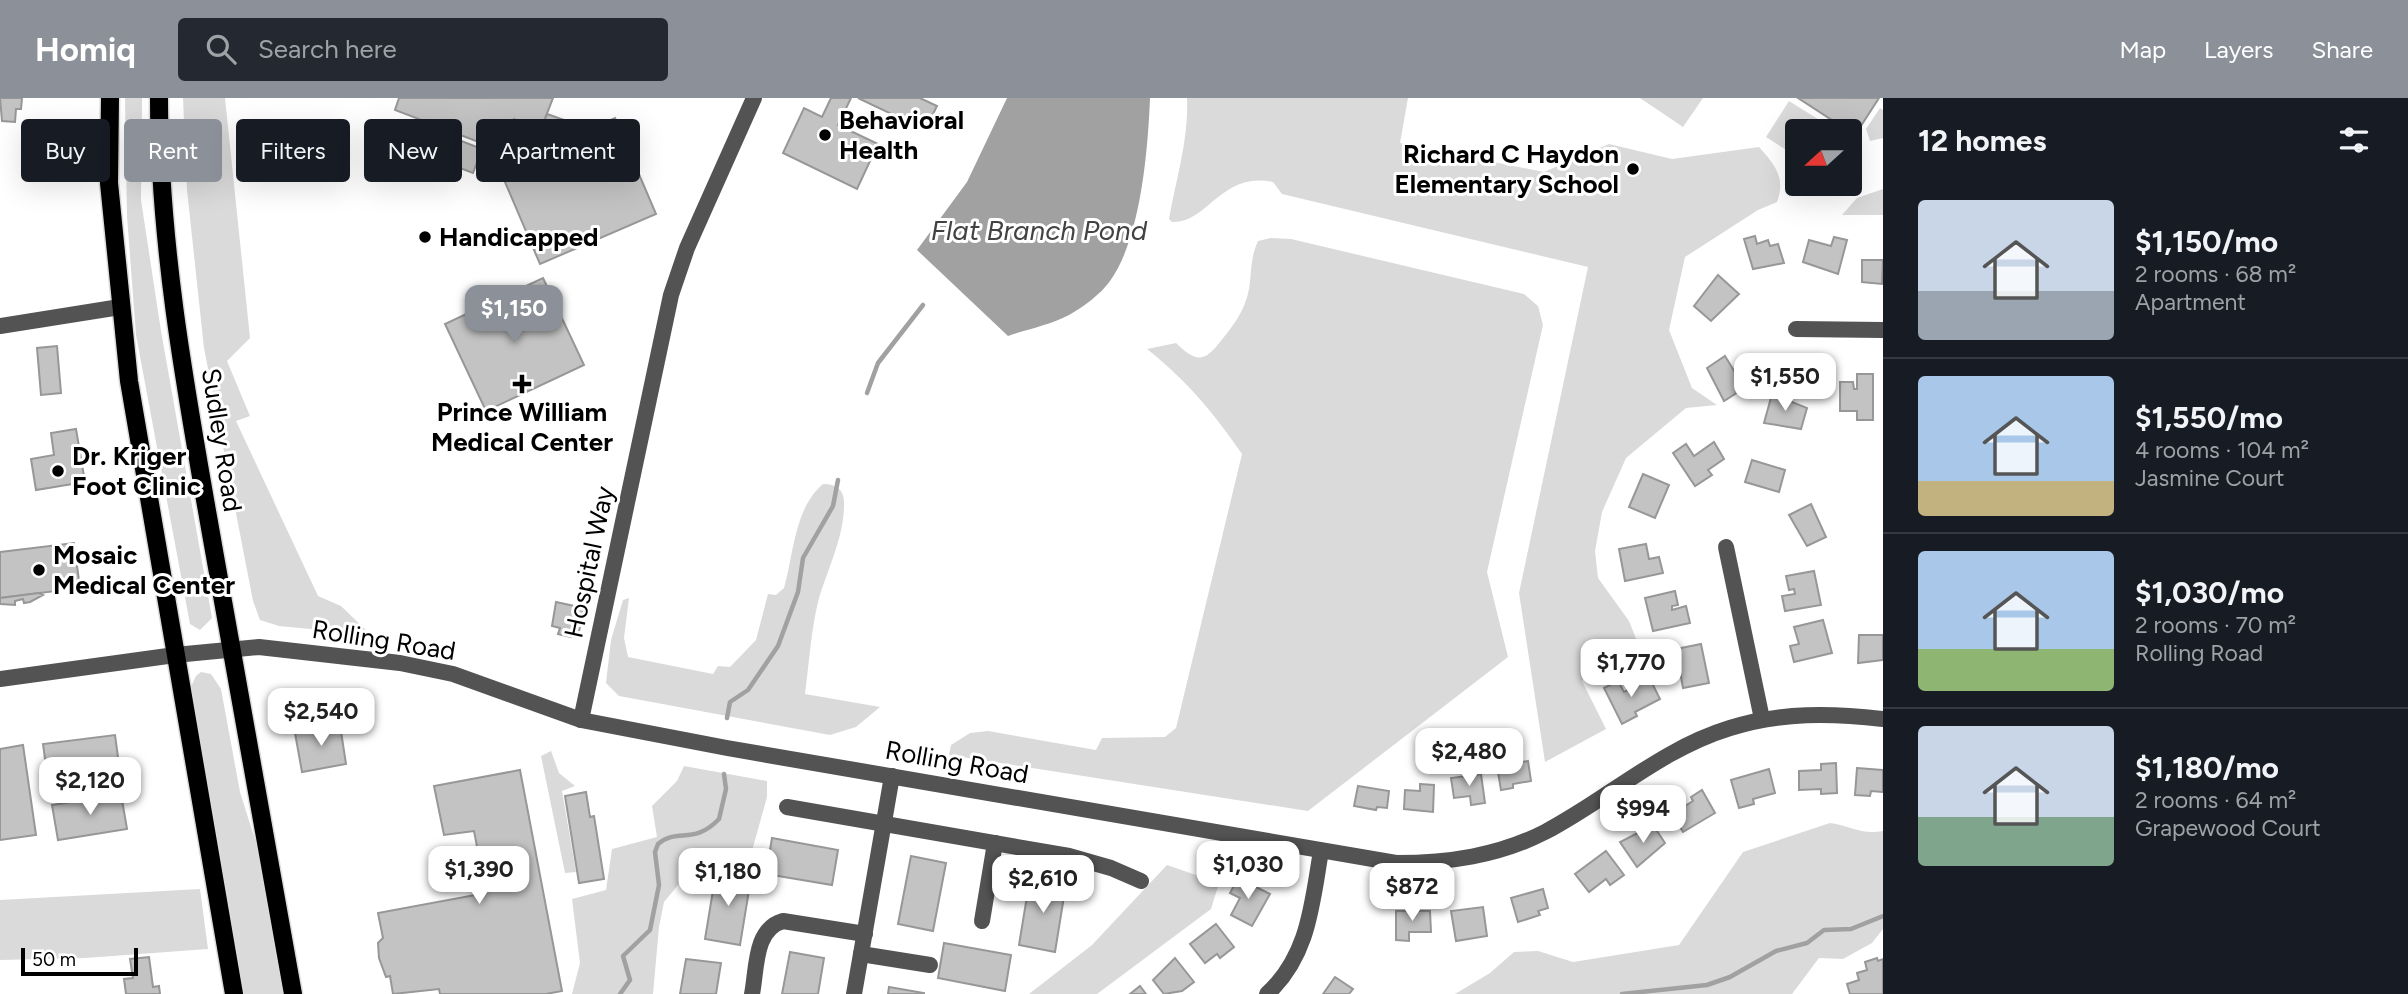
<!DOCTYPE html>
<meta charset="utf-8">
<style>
:root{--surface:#171b24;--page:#242831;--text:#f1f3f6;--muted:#9ea1a6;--line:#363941;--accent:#8c9099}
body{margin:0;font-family:Figtree,sans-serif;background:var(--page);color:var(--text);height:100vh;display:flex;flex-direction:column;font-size:26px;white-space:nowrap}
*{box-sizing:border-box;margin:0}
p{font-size:23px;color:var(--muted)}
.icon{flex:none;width:38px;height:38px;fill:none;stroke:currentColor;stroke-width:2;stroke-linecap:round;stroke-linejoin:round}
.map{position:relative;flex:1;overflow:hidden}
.side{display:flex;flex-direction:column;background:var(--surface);width:525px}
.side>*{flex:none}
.hud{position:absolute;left:21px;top:21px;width:665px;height:63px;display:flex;gap:14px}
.needle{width:46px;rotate:249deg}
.tools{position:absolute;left:1785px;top:21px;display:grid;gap:14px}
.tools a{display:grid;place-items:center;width:77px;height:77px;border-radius:7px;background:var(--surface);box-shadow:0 7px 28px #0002;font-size:35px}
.scale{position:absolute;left:21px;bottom:18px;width:117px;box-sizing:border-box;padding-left:7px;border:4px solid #000;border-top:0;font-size:19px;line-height:24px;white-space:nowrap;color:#000;-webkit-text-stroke:5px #fff;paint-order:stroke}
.price{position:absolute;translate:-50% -60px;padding:0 16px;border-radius:14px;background:#fff;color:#222;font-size:23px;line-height:46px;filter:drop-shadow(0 2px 4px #0008)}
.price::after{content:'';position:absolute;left:50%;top:42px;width:21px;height:16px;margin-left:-10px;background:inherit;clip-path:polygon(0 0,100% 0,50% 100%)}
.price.on{background:var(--accent);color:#fff}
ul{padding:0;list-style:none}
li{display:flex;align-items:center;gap:21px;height:175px;padding:0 35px}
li+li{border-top:2px solid var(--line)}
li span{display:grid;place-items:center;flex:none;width:196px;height:140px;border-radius:7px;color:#555}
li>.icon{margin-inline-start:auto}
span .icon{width:84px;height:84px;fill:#fffc;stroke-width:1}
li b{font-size:30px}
h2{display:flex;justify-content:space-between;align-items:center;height:84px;padding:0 35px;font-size:30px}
.tag{padding:0 24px;border-radius:7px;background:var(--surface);box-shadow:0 7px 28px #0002;font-size:24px;line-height:63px}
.tag.on{background:var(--accent);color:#fff}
header{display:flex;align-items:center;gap:42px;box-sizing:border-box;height:98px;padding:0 35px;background:var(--accent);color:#fff}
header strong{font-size:33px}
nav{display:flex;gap:38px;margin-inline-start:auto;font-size:24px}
.search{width:490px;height:63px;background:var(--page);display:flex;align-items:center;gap:18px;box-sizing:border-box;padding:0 24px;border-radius:7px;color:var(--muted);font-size:26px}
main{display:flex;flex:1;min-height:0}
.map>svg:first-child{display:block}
</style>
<header>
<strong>Homiq</strong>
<div class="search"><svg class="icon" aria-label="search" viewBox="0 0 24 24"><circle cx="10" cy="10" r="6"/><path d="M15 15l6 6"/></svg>Search here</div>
<nav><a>Map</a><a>Layers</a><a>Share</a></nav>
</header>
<main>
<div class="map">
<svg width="1883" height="896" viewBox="0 0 1883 896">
<rect width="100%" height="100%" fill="#fff"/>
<g fill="#dadada">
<polygon points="125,0 142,0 141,102 161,233 212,520 200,532 190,526 136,237 127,118"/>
<polygon points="183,0 225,0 250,240 227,263 250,318 236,323 318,498 341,508 371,537 279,528 260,522 253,503 204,250 187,92"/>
<path d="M 1187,0 L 1408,0 L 1400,45 L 1544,74 L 1609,46 L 1672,61 L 1759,49 C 1775,67 1786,80 1777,104 L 1758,112 L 1685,159 L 1669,232 L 1692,290 L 1717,307 L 1686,310 L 1626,360 L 1602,414 L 1595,453 L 1598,480 L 1629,523 L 1641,553 L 1592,569 L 1582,583 L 1606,631 L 1545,664 L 1519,495 L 1588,169 L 1282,96 L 1273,84 C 1221,73 1207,126 1172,124 L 1169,121 C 1176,81 1189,41 1187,0 Z"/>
<polygon points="1640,0 1703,0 1683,29"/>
<polygon points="1789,3 1837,33 1797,33 1797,59 1766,39"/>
<polygon points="1880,10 1883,12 1883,40 1870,43 1866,31"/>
<polygon points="1883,91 1883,117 1842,117 1857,100"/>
<path d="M 1271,140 L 1291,141 L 1524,196 L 1538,208 L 1543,227 L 1487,474 L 1508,559 L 1308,713 L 949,657 L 951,647 L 970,635 L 988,633 L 1096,652 L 1102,640 L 1165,639 L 1176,630 L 1242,356 C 1214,315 1186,282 1147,251 L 1176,245 C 1195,263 1203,266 1220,244 C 1233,228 1245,213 1249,191 C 1252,173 1250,160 1258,143 Z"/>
<path d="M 823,386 C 835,386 844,391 844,404 C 845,438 827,472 818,504 C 811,533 809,566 805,596 L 880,609 L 856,629 L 830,637 L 619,598 L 606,585 L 611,542 L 623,502 L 629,500 L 624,540 L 628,559 L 713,576 L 718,568 L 730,569 L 756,542 L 768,496 L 776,497 L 784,490 C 794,455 794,411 823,386 Z"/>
<polygon points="201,574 211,576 221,591 240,694 256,745 284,896 243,896 189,593 196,578"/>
<polygon points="551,653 559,675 575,688 562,693 576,774 565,775 541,658"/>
<polygon points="684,668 767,683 767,699 747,771 697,764 664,804 659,829 653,896 572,896 580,865 572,801 606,792 612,751 657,739 652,708 677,683"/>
<path d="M 1830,725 C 1852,728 1860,737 1883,733 L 1883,831 L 1872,845 L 1843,861 L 1819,860 L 1792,896 L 1455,896 L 1490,875 L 1514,854 L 1538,853 L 1573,864 L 1679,847 L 1743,754 Z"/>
<polygon points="1167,767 1219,785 1211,811 1097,896 1029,896 1092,847"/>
<polygon points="200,791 208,851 85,860 0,862 0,802"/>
</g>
<path fill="#a1a1a1" d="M 1007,0 L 1150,0 C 1148,51 1141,140 1110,183 C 1101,196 1083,209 1069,217 C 1050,227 1028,231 1008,238 L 917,152 L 967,84 Z"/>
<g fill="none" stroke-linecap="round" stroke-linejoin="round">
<g stroke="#a1a1a1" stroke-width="4.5">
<polyline points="867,295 878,265 923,207"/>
<polyline points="727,620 730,604 748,592 778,548 798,494 803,460 833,408 838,382"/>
<path d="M 620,896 L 630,882 L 623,858 L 650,832 L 659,787 L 655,754 L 658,746 C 678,729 693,748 719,721 L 726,691 L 724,676"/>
<polyline points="1622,896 1707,887 1730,879 1776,853 1807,845 1824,832 1851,831 1883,818"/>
</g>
</g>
<g fill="#c3c3c3" stroke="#979797" stroke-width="2">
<polygon points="0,0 22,0 21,11 16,11 15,24 2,23"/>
<polygon points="399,0 553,0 541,31 514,21 502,53 395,12"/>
<polygon points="831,0 851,0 838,27 878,46 857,91 783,55 804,10 822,19"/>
<polygon points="858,0 920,0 937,8 925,32"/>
<polygon points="1798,0 1879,0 1855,37"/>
<polygon points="547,16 590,31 549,48 541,31"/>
<polygon points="615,20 656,116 540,166 499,70"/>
<polygon points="446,37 482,51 473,75 436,61"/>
<polygon points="1755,138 1757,146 1768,142 1770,148 1778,146 1784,165 1753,171 1744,141"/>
<polygon points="1834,139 1847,142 1838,176 1803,164 1809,142 1831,148"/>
<polygon points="1862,162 1883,162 1882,186 1862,184"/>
<polygon points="1718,177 1739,196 1711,223 1694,208"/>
<polygon points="543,180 584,267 486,313 445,226"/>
<polygon points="57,248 61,295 41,297 37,250"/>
<polygon points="1725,258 1736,276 1740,274 1749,287 1724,303 1707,270"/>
<polygon points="1857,276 1873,276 1873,322 1857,322 1857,313 1840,313 1840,284 1853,284 1854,291 1857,291"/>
<polygon points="1772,296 1807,310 1801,331 1764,325"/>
<polygon points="76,331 85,384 36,392 31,361 54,357 51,335"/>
<polygon points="1714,344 1724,361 1708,372 1712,377 1695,388 1673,355 1686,346 1694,358"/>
<polygon points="1752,362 1785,372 1779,394 1745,384"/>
<polygon points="1643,376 1669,387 1655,420 1629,409"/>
<polygon points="1811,406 1826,439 1807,448 1789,417"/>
<polygon points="74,445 80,490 0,500 0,454"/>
<polygon points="1646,446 1649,461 1659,459 1663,475 1625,483 1619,451"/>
<polygon points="1814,473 1821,507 1785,513 1782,498 1795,496 1794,491 1789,492 1786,478"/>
<polygon points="1675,493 1678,507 1672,508 1672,512 1686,508 1690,525 1653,533 1645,500"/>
<polygon points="39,495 43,497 30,504 24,505 23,501 15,503 15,507 0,506 0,500"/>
<polygon points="556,504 584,510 579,533 573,532 571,539 558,536 560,530 552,528"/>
<polygon points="1823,522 1832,555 1794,564 1790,548 1799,546 1794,529"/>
<polygon points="1859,537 1883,537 1883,562 1858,565"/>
<polygon points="1701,546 1709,585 1683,590 1676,551"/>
<polygon points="1650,581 1660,601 1635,614 1637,618 1622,626 1604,590 1618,583 1624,594"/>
<polygon points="340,627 346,666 302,674 295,635"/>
<polygon points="115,637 120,674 48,683 43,646"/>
<polygon points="23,647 36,737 0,742 0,651"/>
<polygon points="1528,663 1531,683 1513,686 1513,690 1501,692 1497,668"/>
<polygon points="1836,665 1837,695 1821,696 1821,691 1799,692 1799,673 1821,672 1821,666"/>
<polygon points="1857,670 1883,672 1883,694 1871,693 1870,698 1855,697"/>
<polygon points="1769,671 1775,695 1753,701 1754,706 1739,710 1731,682"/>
<polygon points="520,672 562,893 546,896 440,896 439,891 393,896 390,878 386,879 379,860 378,845 383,840 378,815 486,795 474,733 444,737 434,688"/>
<polygon points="1481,676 1485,705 1471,707 1470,698 1454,700 1451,680"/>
<polygon points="1420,686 1434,687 1433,714 1404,711 1405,692 1420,693"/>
<polygon points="1358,688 1389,693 1387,710 1377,709 1376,712 1354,708"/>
<polygon points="1702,692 1715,715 1683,734 1672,716 1693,703 1691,699"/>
<polygon points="586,694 590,719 594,718 604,781 579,785 565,698"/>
<polygon points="121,696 127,731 58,742 52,707"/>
<polygon points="1653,727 1665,745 1637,769 1620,744"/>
<polygon points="772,740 838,752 832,787 766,776"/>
<polygon points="1606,753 1624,777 1610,787 1606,781 1589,794 1575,776"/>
<polygon points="911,758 946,765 933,833 898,826"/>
<polygon points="716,774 751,780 740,847 705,841"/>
<polygon points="1030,780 1066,786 1055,854 1019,847"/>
<polygon points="1238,780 1270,796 1252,828 1231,817 1240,800 1230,795"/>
<polygon points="1543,791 1548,810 1538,813 1540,817 1518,824 1511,800"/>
<polygon points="1483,809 1487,838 1456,843 1451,813"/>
<polygon points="1396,813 1430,813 1431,834 1409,834 1409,843 1396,842"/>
<polygon points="1216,826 1234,849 1220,860 1217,856 1205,865 1190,846"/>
<polygon points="944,845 1011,857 1005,893 938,880"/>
<polygon points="790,854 824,860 818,896 782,896"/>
<polygon points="149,859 153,889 159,888 160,896 126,896 124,881 133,880 130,861"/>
<polygon points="1175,860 1194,884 1182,893 1164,896 1153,882"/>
<polygon points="1877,860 1878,863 1883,861 1883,896 1850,896 1847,886 1859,882 1857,875 1867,872 1865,864"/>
<polygon points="686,861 721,865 716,896 680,896"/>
<polygon points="1335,879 1353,891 1349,896 1323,896"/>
<polygon points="1140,888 1146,896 1130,896"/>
<polygon points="889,889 924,895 924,896 888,896"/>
</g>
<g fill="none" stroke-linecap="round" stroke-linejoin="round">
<defs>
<g id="major">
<polyline points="110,0 109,85 129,283 234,896"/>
<path d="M 159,0 C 159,151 187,299 213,447 C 240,597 266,746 293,896"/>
</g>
</defs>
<use href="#major" stroke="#dbdbdb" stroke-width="21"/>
<g stroke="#535353" stroke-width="16">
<polyline points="0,228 120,209"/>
<polyline points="1796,231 1883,232"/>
<polyline points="1726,449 1762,621"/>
<path d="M 0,581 L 175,557 L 259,549 L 400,565 L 453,576 L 581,622 L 727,650 L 1396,765 C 1448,765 1498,758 1545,734 C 1608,701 1661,651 1730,630 C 1781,614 1831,615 1883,621"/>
<polyline points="581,622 671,197 687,150 754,0"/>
<polyline points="787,709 1069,758 1111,770 1141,783"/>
<polyline points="982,823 995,745"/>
<polyline points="861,856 930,867"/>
<path d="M 752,896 C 757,871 754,831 783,823 L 865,836"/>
<polyline points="854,896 892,678"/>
<path d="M 1267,896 C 1309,858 1312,805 1321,753"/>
</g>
<use href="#major" stroke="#000" stroke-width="18"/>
</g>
<g fill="#000" stroke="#fff" stroke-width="2.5">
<circle cx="825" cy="37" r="7"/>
<circle cx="1633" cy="71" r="7"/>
<circle cx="425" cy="139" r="7"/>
<path d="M518.5 275.5h7v7h7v7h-7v7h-7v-7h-7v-7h7z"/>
<circle cx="58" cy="373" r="7"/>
<circle cx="39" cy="472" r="7"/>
</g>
<g text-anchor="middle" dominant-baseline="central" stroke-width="6" stroke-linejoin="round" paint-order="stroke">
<g font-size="26" font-weight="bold" fill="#000" stroke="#fff" text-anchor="start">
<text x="839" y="22">Behavioral<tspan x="839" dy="30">Health</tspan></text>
<text x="1619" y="56" text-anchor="end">Richard C Haydon<tspan x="1619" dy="30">Elementary School</tspan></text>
<text x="439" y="139">Handicapped</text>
<text x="522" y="314" text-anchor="middle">Prince William<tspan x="522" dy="30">Medical Center</tspan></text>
<text x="72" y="358">Dr. Kriger<tspan x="72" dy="30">Foot Clinic</tspan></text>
<text x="53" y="457">Mosaic<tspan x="53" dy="30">Medical Center</tspan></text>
</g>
<g font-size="26" fill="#000" stroke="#fff">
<text transform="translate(222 342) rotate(81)">Sudley Road</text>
<text transform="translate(589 464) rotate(-78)">Hospital Way</text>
<text transform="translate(384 542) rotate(9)">Rolling Road</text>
<text transform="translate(957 664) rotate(10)">Rolling Road</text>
</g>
<g font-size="28" font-style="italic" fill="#424242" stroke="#fff">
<text x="1039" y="132">Flat Branch Pond</text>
</g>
</g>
</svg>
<div class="tools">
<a><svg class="needle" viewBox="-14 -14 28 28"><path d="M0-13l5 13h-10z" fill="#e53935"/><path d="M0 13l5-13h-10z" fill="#9ea1a6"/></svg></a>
</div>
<div class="scale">50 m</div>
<b class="price on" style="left:514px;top:247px">$1,150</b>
<b class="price" style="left:1785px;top:315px">$1,550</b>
<b class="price" style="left:1631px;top:601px">$1,770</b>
<b class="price" style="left:321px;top:650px">$2,540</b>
<b class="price" style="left:1469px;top:690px">$2,480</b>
<b class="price" style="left:90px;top:719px">$2,120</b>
<b class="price" style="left:1643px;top:747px">$994</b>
<b class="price" style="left:1248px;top:803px">$1,030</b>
<b class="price" style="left:479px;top:808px">$1,390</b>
<b class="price" style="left:728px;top:810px">$1,180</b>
<b class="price" style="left:1043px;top:817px">$2,610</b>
<b class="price" style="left:1412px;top:825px">$872</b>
<div class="hud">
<a class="tag">Buy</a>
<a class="tag on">Rent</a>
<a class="tag">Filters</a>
<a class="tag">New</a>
<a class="tag">Apartment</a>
</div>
</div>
<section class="side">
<h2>12 homes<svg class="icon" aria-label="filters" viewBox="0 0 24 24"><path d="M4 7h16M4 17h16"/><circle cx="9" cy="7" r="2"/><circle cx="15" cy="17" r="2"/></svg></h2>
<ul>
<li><span style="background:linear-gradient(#c9d6e8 65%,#9aa5b1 0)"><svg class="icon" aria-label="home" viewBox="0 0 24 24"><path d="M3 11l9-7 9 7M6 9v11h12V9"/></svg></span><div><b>$1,150/mo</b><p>2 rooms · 68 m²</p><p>Apartment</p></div></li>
<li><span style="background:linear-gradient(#a9c7e8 75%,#c2b280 0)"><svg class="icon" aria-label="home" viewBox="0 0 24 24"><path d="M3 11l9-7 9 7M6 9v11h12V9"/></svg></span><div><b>$1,550/mo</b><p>4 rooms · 104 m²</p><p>Jasmine Court</p></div></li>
<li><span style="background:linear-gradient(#a9c7e8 70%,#8fb573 0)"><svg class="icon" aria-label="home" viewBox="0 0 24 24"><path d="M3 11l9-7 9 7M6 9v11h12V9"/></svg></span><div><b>$1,030/mo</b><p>2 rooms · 70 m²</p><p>Rolling Road</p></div></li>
<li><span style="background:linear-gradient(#c9d6e8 65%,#7fa58c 0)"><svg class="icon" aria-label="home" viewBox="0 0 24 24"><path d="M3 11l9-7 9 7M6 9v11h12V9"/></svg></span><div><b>$1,180/mo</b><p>2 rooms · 64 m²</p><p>Grapewood Court</p></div></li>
</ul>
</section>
</main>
